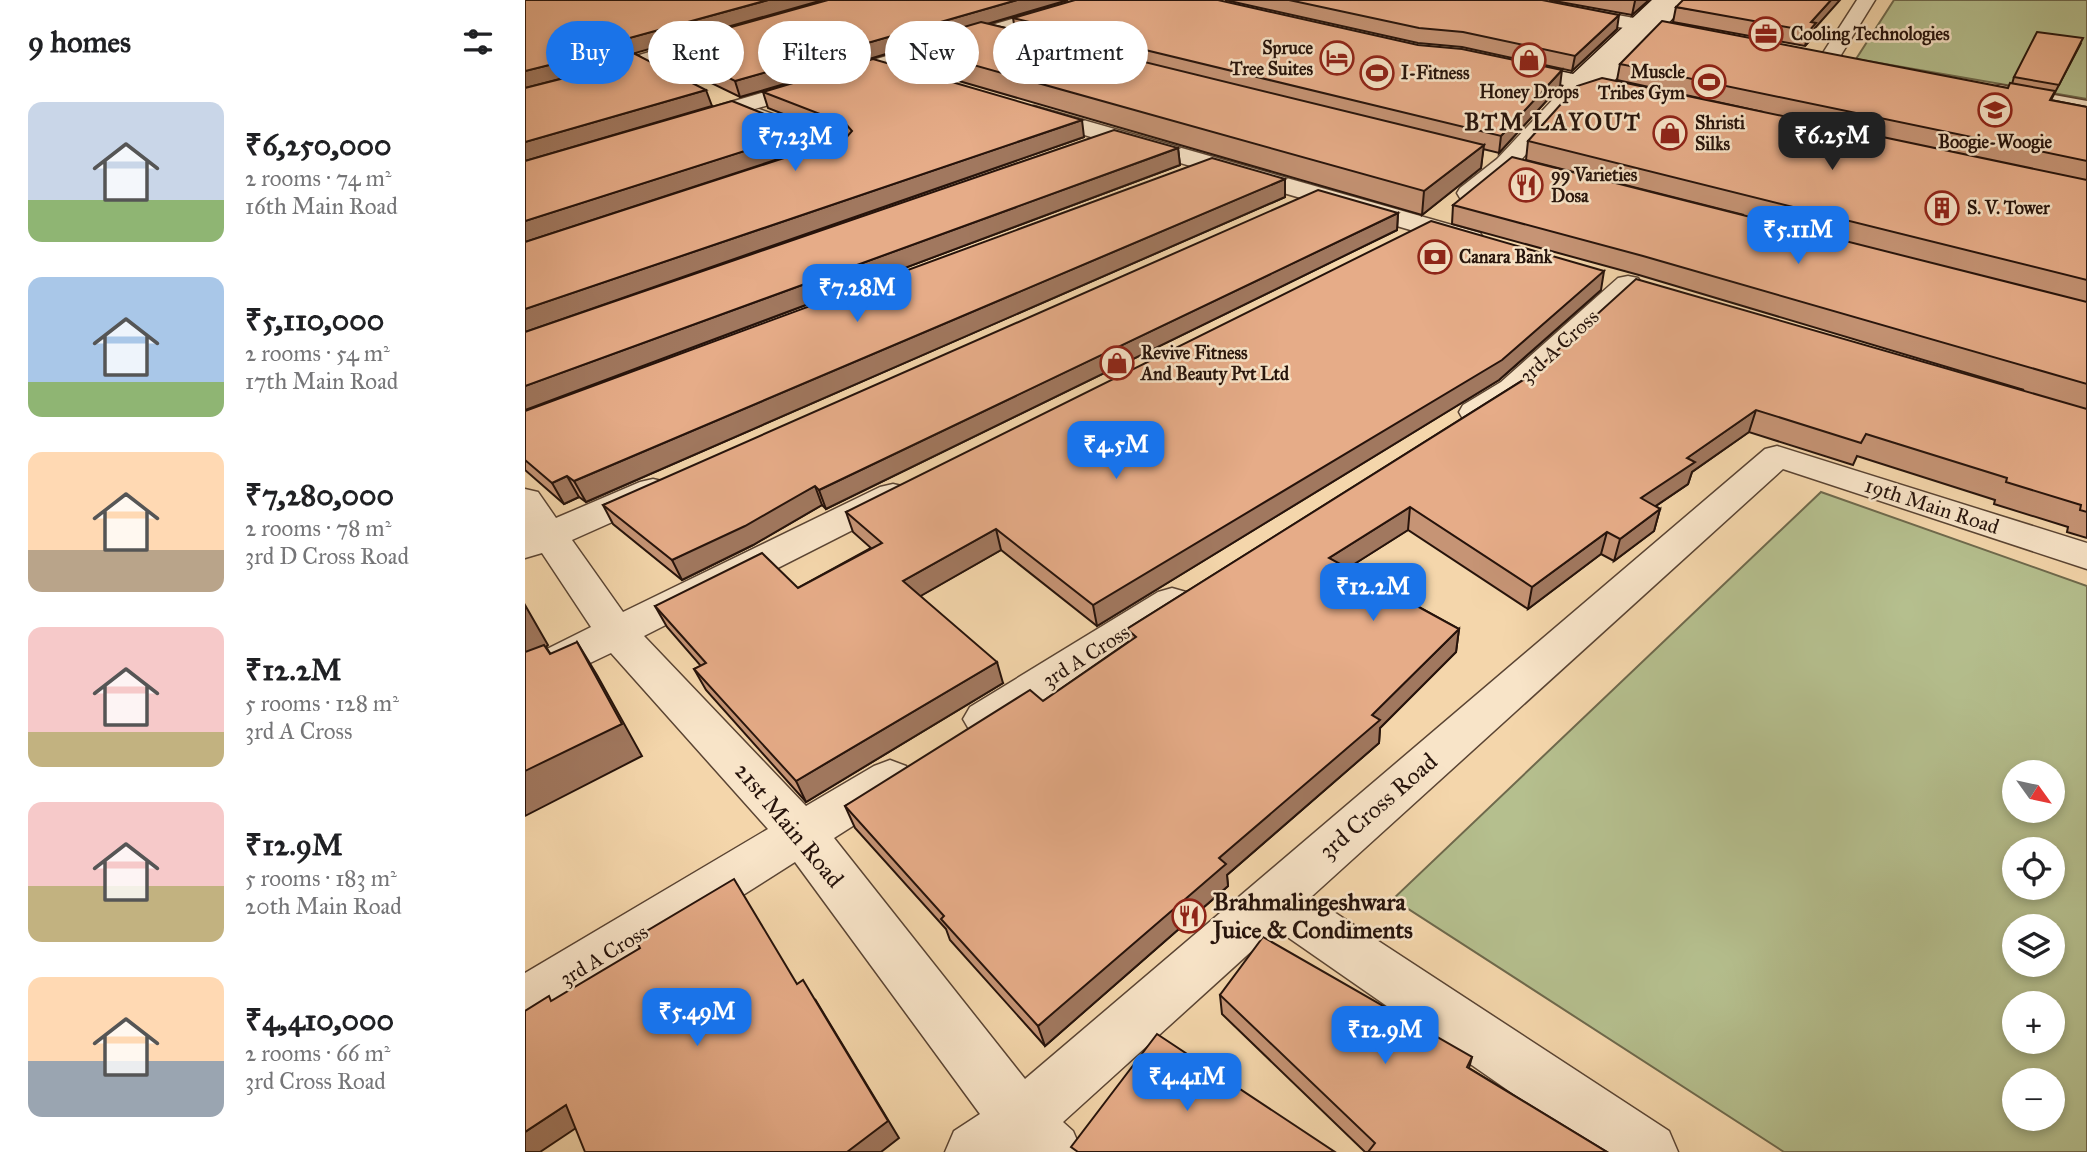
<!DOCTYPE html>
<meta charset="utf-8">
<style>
:root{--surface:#fff;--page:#f2f2f2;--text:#202124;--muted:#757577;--accent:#1a73e8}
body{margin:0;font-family:"IM FELL Great Primer",serif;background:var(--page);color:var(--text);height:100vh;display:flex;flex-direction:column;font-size:26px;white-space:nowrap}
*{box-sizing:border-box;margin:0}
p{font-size:23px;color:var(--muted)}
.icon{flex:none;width:38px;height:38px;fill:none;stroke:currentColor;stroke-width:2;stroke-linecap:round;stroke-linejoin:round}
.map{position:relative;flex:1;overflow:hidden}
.drawer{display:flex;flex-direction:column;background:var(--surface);width:525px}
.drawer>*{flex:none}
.guide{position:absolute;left:21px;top:21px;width:665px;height:63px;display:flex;gap:14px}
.needle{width:46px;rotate:123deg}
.tools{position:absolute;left:1477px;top:760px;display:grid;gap:14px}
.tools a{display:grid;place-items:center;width:63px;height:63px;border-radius:50%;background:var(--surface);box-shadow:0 4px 10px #0003;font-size:35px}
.price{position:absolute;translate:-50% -60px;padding:0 16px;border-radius:14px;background:var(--accent);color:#fff;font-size:23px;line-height:46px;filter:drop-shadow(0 2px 4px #0008)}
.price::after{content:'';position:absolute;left:50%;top:42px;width:21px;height:16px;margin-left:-10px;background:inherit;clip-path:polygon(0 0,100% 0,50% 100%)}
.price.selected{background:#222;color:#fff}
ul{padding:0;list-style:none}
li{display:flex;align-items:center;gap:21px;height:175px;padding:0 28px}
li span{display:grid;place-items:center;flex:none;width:196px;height:140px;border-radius:14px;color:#555}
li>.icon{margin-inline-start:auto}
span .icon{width:84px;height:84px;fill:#fffc;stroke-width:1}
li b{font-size:30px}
h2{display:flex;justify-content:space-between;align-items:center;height:84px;padding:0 28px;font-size:30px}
.tag{padding:0 24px;border-radius:32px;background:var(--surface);box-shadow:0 4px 10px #0003;font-size:24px;line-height:63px}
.tag.selected{background:var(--accent);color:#fff}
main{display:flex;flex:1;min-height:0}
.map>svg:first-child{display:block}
</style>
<main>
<section class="drawer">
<h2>9 homes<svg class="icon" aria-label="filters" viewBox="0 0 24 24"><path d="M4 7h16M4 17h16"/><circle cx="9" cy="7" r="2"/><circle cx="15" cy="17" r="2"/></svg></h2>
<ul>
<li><span style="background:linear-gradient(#c9d6e8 70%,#8fb573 0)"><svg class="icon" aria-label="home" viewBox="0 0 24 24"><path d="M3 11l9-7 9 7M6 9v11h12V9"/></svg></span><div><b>₹6,250,000</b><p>2 rooms · 74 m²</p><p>16th Main Road</p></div></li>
<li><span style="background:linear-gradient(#a9c7e8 75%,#8fb573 0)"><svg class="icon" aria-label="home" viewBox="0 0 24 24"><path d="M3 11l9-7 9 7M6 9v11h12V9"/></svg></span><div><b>₹5,110,000</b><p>2 rooms · 54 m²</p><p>17th Main Road</p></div></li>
<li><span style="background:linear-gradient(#ffd9b3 70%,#b9a48a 0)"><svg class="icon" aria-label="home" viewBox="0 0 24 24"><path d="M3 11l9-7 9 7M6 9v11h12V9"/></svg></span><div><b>₹7,280,000</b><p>2 rooms · 78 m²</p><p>3rd D Cross Road</p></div></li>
<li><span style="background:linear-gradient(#f6c9c9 75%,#c2b280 0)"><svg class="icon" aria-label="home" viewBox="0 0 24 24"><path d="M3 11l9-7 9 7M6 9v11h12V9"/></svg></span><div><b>₹12.2M</b><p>5 rooms · 128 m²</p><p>3rd A Cross</p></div></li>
<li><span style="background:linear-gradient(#f6c9c9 60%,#c2b280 0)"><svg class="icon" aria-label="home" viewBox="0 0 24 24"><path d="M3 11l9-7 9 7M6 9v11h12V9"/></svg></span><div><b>₹12.9M</b><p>5 rooms · 183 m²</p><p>20th Main Road</p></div></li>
<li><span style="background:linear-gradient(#ffd9b3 60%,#9aa5b1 0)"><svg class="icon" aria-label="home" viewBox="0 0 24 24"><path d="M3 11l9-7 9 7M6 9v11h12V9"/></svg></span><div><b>₹4,410,000</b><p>2 rooms · 66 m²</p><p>3rd Cross Road</p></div></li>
</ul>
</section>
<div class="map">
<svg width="1562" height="1152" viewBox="0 0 1562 1152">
<rect width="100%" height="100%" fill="#f4d6ab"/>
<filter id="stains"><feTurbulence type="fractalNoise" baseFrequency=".00286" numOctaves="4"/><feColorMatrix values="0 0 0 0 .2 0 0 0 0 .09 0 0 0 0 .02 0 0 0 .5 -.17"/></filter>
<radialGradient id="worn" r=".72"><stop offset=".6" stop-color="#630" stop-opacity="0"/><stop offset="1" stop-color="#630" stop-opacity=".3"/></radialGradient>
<g fill="#b5bf8e" stroke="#6e694c" stroke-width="2" fill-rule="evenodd">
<polygon points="1369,0 1562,0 1562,99 1331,59"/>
<path d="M 1296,492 L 1562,586 L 1562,1152 L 1259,1152 L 868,899 ZM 1489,772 L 1528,772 L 1528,810 L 1489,810 ZM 1489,849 L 1528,849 L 1528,887 L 1489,887 ZM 1489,926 L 1528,926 L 1528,964 L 1489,964 ZM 1489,1003 L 1528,1003 L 1528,1041 L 1489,1041 ZM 1489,1080 L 1528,1080 L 1528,1118 L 1489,1118 Z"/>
</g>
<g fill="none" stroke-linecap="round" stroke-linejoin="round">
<defs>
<g id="street">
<polygon points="552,0 580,0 577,4 174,126 166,128 155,121 158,116"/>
<polygon points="971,0 1009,0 1109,18 1118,24 1109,30 980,5"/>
<polygon points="1332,0 1350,0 1311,63 1297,63 1294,59"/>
<polygon points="191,32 201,38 198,42 135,61 167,79 170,83 167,87 153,87 108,60 111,56"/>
<polygon points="1475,85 1562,101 1562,113 1468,95 1465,91 1468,87"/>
<polygon points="1040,92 1051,98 988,169 953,198 935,198 932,193 935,188 972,159 1033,94"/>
<polygon points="509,106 955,233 959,239 955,245 937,245 501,118 498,113 501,108"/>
<polygon points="234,109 325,143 329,148 325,153 309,153 226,121 223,116 226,111"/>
<path d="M 1103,276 L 1113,278 L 1117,284 L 1113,290 C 1077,323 1002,404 960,419 C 952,422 946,421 938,419 L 934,412 L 938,405 L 976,382 L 1093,278 Z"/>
<polygon points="1252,446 1562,543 1562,569 1258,469 786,897 1144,1131 1153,1152 1072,1152 751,929 538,1122 548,1131 557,1152 420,1152 429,1131 455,1114 270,862 19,1021 0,1029 0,973 243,829 86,653 0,694 0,660 66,627 17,553 0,558 0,489 13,492 31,518 115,482 128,479 141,482 146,490 141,498 47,540 98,612 355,487 368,484 381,487 386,495 381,503 119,636 281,806 349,766 365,760 381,766 388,779 381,792 309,838 500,1079 1240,449"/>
<polygon points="647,588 661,592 667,602 661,612 475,731 460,736 445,731 438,719 445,707 633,592"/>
</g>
<polygon id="secondary" points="1127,0 1165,0 1087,83 1118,90 1122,94 1118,98 1111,100 1073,92 1040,104 1029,98 1039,85 979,71 976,67 986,61 1048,74"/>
</defs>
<use href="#street" stroke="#5a4433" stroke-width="3"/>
<use href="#secondary" stroke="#26130b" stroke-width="3"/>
<use href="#street" fill="#f8e4c8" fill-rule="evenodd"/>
<use href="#secondary" fill="#f8e4c8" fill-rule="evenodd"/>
</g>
<g fill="#c69475" stroke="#26130b" stroke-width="2">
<polygon points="0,0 110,53 187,106 77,139 287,148 58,223 321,139 243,108 238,92 559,137 7,330 653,148 655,165 0,410"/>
<polygon points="303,0 543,0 463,24 490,30 488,18 1035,86 974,153 958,149 956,168 897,215 382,66 378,49 215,97 143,62 138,46"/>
<polygon points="700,0 1017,0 1092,29 1047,71 937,47 893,43"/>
<polygon points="1024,0 1124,0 1107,15"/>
<polygon points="1151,7 1290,28 1287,38 1280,46 1148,22"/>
<polygon points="1555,45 1526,100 1562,107 1562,538 1542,532 1543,527 1469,504 1470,500 1332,456 1328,465 1224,432 1167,472 1163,484 1131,506 1135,509 1129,531 1089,561 1076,554 1003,609 883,530 823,568 934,629 931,652 855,728 854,743 702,875 703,886 520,1046 425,940 421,929 330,828 320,806 518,701 603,642 602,629 1003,377 1499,390 1114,275 927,224 928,205 1219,215 1001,160 1003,141 1238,112 1092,80 1095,64 1483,88 1487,84 1489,77"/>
<polygon points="760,179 760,197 61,502 54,497 39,504 0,470 0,411"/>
<polygon points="873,213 872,230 301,509 297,505 228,545 157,580 88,524 78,505"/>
<polygon points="1076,290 974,380 572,626 476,550 395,596 478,683 281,802 181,690 169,669 176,666 142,627 130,606 273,588 346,548 328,532 321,512"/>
<polygon points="695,995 947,1057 944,1068 1082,1152 840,1152 697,1014"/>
</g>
<g fill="#a1785f" stroke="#26130b" stroke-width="2">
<polygon points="243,0 298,0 110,53 105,60 99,45 104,38"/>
<polygon points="492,0 543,0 384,47 377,45 378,49 215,97 210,81"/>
<polygon points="1110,0 1124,0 1107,15 1110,1"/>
<polygon points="1306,0 1315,0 1290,28 1287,38 1280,46 1286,22"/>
<polygon points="1094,15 1092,29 1047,71 1050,56"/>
<polygon points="40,61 46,76 0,88 0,71"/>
<polygon points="1037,70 1035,86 974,153 976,136"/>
<polygon points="181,90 187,106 0,161 0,142"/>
<polygon points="557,120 559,137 0,332 0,309"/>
<polygon points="282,131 287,148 0,242 0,221"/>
<polygon points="959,145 956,168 897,215 899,191"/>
<polygon points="653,148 655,165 0,410 0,386"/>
<polygon points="760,179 760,197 61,502 49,481"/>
<polygon points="873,213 872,230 301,509 294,490"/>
<polygon points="1079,271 1076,290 974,380 572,626 568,605"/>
<polygon points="1231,410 1224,432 1167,472 1163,484 1110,520 1116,498 1162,458"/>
<polygon points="42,476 54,497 39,504 27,483"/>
<polygon points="290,486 297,505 228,545 157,580 147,560"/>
<polygon points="885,507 883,530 804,580 804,558"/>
<polygon points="1135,509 1129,531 1089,561 1095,539"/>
<polygon points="471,529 476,550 385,602 378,581"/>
<polygon points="1082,532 1076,554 1003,609 1007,587"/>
<polygon points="0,605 23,645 21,647 41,677 0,659"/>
<polygon points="934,629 931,652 855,728 854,743 702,875 703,886 520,1046 513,1026 694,858 847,715"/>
<polygon points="52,642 72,675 117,756 0,816 0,771"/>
<polygon points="472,662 478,683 281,802 271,781"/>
<polygon points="290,999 374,1138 356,1152 322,1152"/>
<polygon points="41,1105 60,1122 15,1152 0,1152 0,1132"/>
</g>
<g fill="#e6ac88" stroke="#26130b" stroke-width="2">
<polygon points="0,0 243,0 104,38 99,45 104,51 181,90 0,142 0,88 48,76 52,68 40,61 0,71"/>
<polygon points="303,0 492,0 210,81 138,46"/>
<polygon points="550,0 693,0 893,45 937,49 1037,70 976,136 488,18"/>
<polygon points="764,0 1017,0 1094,15 1050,56 938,32 894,28"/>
<polygon points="1158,0 1306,0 1286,22 1291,23 1284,31 1151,7"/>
<polygon points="1137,21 1483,88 1485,83 1530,91 1525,100 1562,107 1562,161 1095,64"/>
<polygon points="456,22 959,145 899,191 377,45"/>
<polygon points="1512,32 1558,38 1534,85 1489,77"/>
<polygon points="348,59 557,120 0,309 0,242 321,138 327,131 321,124 238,92"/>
<polygon points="1077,78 1562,180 1562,280 1003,141 1052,86"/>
<polygon points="207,101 282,131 0,221 0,161"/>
<polygon points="589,130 653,148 0,386 0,332"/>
<polygon points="987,157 1562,302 1562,384 1118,256 928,205"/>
<polygon points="687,158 760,179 49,481 42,476 27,483 0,460 0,411"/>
<polygon points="793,190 873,213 294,490 290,486 220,526 147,560 78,505"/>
<polygon points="906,221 1079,271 977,360 568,605 471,529 378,581 472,662 271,781 169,669 181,663 130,606 237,553 273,588 357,543 321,512"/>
<polygon points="1111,279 1562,409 1562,512 1555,510 1556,505 1481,482 1482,478 1341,434 1336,443 1231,410 1162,458 1170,462 1116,498 1135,509 1095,539 1082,532 1007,587 885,507 804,558 934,629 847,715 855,720 694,858 701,864 513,1026 416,919 419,916 320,806 505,690 518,701 611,637 602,629 1003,377"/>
<polygon points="52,642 97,724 0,771 0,652 19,645 25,654"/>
<polygon points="209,879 272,984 278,980 363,1121 322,1152 60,1152 41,1105 0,1132 0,1011 24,996 26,1001 115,948 110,938"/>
<polygon points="738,937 947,1057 942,1067 1082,1152 843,1152 850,1143 695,995"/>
<polygon points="632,1034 810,1152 553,1152 546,1147"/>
</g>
<defs>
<symbol id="office-ring" viewBox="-11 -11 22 22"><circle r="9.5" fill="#f8e4c8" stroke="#8f2418" stroke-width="1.5"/><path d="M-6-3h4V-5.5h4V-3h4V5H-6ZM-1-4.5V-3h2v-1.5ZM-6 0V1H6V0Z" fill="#8f2418"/></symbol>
<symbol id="hotel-ring" viewBox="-11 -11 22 22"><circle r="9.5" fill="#f8e4c8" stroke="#8f2418" stroke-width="1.5"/><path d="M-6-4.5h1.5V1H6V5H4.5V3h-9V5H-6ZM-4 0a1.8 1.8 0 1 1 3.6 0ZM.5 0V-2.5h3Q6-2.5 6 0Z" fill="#8f2418"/></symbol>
<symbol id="shop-ring" viewBox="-11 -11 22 22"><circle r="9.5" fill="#f8e4c8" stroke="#8f2418" stroke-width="1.5"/><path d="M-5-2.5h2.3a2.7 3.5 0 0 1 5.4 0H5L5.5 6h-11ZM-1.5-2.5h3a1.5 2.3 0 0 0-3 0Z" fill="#8f2418"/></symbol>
<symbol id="stadium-ring" viewBox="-11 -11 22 22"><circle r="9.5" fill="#f8e4c8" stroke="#8f2418" stroke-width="1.5"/><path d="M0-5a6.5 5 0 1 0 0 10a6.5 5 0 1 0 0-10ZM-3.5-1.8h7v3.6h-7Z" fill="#8f2418"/></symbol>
<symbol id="school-ring" viewBox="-11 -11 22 22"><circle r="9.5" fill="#f8e4c8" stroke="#8f2418" stroke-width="1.5"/><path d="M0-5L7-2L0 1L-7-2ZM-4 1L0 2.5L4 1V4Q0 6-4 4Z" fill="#8f2418"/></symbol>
<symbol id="restaurant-ring" viewBox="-11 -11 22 22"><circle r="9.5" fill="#f8e4c8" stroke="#8f2418" stroke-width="1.5"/><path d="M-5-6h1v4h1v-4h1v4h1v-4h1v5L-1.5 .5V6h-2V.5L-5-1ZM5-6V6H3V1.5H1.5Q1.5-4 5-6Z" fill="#8f2418"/></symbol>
<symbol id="building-ring" viewBox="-11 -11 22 22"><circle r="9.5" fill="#f8e4c8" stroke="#8f2418" stroke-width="1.5"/><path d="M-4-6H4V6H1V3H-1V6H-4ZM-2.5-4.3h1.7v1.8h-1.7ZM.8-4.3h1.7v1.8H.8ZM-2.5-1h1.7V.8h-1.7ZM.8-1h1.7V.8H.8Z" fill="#8f2418"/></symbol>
<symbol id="bank-ring" viewBox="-11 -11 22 22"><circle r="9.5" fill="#f8e4c8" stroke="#8f2418" stroke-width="1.5"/><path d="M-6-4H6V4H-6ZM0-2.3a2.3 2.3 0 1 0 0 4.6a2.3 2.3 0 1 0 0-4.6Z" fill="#8f2418"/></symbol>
</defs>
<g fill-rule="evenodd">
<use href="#office-ring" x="1222" y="15" width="38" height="38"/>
<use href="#hotel-ring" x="793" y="39" width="38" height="38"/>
<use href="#shop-ring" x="985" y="41" width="38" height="38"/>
<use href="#stadium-ring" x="833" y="54" width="38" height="38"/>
<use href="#stadium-ring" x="1165" y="63" width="38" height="38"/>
<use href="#school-ring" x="1451" y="91" width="38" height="38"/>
<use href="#shop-ring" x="1126" y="114" width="38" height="38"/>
<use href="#restaurant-ring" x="982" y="166" width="38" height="38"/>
<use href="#building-ring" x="1398" y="189" width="38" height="38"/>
<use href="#bank-ring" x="891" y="238" width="38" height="38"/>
<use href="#shop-ring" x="573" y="344" width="38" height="38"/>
<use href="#restaurant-ring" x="645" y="897" width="38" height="38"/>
</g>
<g text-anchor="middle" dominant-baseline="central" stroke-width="5" stroke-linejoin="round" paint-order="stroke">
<g font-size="18" font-weight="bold" fill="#26130b" stroke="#f8e4c8" text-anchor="start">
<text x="1266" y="34">Cooling Technologies</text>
<text x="788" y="48" text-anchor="end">Spruce<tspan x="788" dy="21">Tree Suites</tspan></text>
<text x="1160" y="72" text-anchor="end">Muscle<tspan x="1160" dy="21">Tribes Gym</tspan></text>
<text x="876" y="73">I-Fitness</text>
<text x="1004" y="92" text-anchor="middle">Honey Drops</text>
<text x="1170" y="123">Shristi<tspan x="1170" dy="21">Silks</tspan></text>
<text x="1470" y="142" text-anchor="middle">Boogie-Woogie</text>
<text x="1026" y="175">99 Varieties<tspan x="1026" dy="21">Dosa</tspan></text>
<text x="1442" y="208">S. V. Tower</text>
<text x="934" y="257">Canara Bank</text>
<text x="616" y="353">Revive Fitness<tspan x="616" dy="21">And Beauty Pvt Ltd</tspan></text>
</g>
<g font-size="21" fill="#26130b" stroke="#f8e4c8">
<text transform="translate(1034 346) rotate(-42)">3rd A Cross</text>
<text transform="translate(1407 506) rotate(18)">19th Main Road</text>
<text transform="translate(561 656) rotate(-32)">3rd A Cross</text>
<text transform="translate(79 955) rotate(-31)">3rd A Cross</text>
</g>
<g font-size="23" font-weight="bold" letter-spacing="2" fill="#26130b" stroke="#f8e4c8">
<text x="1028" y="122">BTM LAYOUT</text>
</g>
<g font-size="24" fill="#26130b" stroke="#f8e4c8">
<text transform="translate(853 806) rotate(-41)">3rd Cross Road</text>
<text transform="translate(264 825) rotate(50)">21st Main Road</text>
</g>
<g font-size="24" font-weight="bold" fill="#26130b" stroke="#f8e4c8" text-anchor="start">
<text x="688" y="902">Brahmalingeshwara<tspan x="688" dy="28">Juice &amp; Condiments</tspan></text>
</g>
</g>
<rect width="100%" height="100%" filter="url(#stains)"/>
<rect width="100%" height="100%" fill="url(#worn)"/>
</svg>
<div class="tools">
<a><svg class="needle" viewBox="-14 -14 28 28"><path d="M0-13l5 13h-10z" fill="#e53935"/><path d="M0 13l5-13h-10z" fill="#757577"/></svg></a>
<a><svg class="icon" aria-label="locate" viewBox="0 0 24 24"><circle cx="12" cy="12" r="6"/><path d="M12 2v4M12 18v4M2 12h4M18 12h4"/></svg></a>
<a><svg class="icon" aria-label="layers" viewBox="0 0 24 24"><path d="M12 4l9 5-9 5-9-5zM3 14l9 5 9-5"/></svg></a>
<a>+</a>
<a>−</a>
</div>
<b class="price selected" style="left:1307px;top:172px">₹6.25M</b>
<b class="price" style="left:270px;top:173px">₹7.23M</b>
<b class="price" style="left:1273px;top:266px">₹5.11M</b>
<b class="price" style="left:332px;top:324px">₹7.28M</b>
<b class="price" style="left:591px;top:481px">₹4.5M</b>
<b class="price" style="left:848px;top:623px">₹12.2M</b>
<b class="price" style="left:172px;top:1048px">₹5.49M</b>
<b class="price" style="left:860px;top:1066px">₹12.9M</b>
<b class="price" style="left:662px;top:1113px">₹4.41M</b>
<div class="guide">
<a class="tag selected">Buy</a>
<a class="tag">Rent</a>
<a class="tag">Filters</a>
<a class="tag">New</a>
<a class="tag">Apartment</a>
</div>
</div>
</main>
